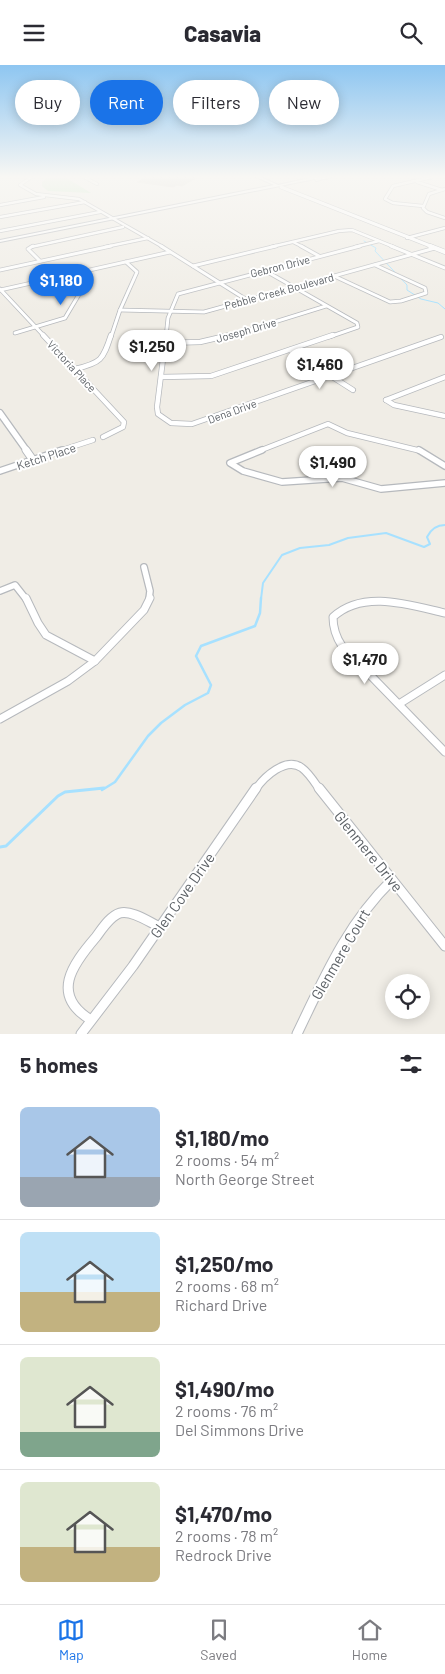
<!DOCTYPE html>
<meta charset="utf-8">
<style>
:root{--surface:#fff;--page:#f2f2f3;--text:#2b2b33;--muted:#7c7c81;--line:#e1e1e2;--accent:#1a73e8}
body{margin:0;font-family:Barlow,sans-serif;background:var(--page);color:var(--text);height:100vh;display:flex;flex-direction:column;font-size:19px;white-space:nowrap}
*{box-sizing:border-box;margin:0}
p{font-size:16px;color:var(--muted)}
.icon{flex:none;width:28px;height:28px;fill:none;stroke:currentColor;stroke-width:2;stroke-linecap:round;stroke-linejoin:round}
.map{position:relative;height:969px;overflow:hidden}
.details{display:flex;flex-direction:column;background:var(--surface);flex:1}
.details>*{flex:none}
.hud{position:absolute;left:15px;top:15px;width:415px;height:45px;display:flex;gap:10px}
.buttons{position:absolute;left:385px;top:909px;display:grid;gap:10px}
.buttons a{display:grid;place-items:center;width:45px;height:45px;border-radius:50%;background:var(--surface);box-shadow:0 2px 12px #0003;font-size:25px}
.price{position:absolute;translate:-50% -42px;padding:0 11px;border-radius:18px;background:#fff;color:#222;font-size:16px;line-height:32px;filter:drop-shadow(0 1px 2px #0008)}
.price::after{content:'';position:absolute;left:50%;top:30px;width:15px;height:11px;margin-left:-8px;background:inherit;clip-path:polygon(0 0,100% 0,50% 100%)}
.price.selected{background:var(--accent);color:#fff}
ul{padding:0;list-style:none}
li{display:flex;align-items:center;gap:15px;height:125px;padding:0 20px}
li+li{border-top:1px solid var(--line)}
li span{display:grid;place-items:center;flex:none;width:140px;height:100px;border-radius:8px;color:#555}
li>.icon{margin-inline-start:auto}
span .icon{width:60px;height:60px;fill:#fffc;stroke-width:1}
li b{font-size:21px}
h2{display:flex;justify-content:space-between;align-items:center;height:60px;padding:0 20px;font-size:21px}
.pill{padding:0 18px;border-radius:22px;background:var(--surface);box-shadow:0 2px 12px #0003;font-size:18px;line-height:45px}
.pill.selected{background:var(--accent);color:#fff}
header{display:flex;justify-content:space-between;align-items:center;height:65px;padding:0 20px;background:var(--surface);font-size:22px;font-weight:800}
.tab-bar{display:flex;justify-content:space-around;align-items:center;height:70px;border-top:1px solid var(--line);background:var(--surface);font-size:14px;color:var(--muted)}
.tab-bar a{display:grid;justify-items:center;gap:2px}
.tab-bar .selected{color:var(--accent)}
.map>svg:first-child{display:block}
</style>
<header><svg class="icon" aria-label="menu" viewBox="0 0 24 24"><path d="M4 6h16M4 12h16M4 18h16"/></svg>Casavia<svg class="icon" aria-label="search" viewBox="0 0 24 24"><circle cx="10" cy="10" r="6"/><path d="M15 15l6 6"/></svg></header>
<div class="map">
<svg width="445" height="969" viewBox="0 0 445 969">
<rect width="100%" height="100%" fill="#f0ede6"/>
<polygon fill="#c5e8c2" points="65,112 91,128 48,126 42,121 42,117 48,113"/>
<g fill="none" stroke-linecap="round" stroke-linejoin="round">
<polyline stroke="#a7e1ff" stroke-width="1" points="364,176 376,183 375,186 407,220 407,225 421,234 438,238 445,244"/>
<path stroke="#a7e1ff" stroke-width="2" d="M 261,534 L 263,518 L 282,490 L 300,483 L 329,480 L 348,473 L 386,468 L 424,482 L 430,479 L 427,472 C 431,464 436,460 445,460"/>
<polyline stroke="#a7e1ff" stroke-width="2.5" points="102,725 115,717 148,671 161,658 185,640 208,628 211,620 196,591 201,581 255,561 260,548 261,533"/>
<polyline stroke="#a7e1ff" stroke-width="3" points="0,782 6,781 58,731 65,727 104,723"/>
</g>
<polygon fill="#cbc8c3" stroke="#d5cec4" points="146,112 198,112 182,121 177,120 173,122 137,117"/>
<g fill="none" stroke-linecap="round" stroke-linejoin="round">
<defs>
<g id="minor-far5">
<polyline points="31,112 20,120 36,129 79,134 163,182"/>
<polyline points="84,112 97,119"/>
<polyline points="417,117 442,125"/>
<polyline points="445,124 429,129 423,143 427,147 445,153"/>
<polyline points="0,140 44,132"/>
<polyline points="423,141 393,138 385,134 393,121 432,112"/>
<polyline points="0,152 85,137"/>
<polyline points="0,166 100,147"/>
<polyline points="407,173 445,163"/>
<polyline points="293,177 303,182"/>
<polyline points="31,182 123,162"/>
<polyline points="105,182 148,173"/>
<polyline points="271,182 339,166 352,165 394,182"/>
<polyline points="355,182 379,176"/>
</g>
<g id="minor-far4">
<polyline points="33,181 28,184 40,196"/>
<polyline points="161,181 247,235"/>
<polyline points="301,181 319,191"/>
<polyline points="391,181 445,203"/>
<polyline points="193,201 276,181"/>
<polyline points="0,205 111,181"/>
<polyline points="264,205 357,258 358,262 329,272"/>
<polyline points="334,211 390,237 401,236 426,228 425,223 375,200"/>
<polyline points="0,224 45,272"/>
<polyline points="0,225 170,187"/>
<polyline points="120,245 204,247 435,183"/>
<polyline points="15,268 65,253 87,216 78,207"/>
<polyline points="111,272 120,245 137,207 126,197"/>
<polyline points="166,272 168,253 178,229 360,181"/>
<polyline points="226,272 326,241"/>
</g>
<g id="minor-far3">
<polyline points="43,270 124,357 123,362 103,372"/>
<polyline points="166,270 157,342 158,349 171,358 192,359 441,272"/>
<polyline points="165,278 200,277 230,270"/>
<polyline points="290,285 353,325"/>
<path d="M 75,304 C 101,298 103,295 111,270"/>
<polyline points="161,312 211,311 333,270"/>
<polyline points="386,335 445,312"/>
<polyline points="386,335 394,340 445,351"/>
<polyline points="59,386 93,375"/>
<polyline points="259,386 328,359 347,368 421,386"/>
</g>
<g id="minor-far2">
<polyline points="262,385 230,398 243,406 282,417 342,413 381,424 445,418"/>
<polyline points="419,385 445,401"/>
<polyline points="0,406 62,385"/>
<polyline points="144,502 150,526 149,534"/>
<polyline points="0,526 15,520 26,534"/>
</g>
<g id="minor-far1">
<polyline points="26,533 38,558 46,570 95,596"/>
<path d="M 445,548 C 410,540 363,524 333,552 C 333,563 336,572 342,581 L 445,687"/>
<polyline points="399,639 445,610"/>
<polyline points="0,654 68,616 95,596 144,545 150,533"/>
<path d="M 255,725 C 264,712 286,691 302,703 C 309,708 315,718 320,725"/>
</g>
<g id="minor">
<polyline points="319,723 445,881"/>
<path d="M 91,955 C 50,930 72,900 96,872 C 102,864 110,851 120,848 C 132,845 149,857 160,862"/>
<polyline points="81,969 133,901 256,723"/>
<path d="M 297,969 C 324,913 347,859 392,815"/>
</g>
<polyline id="tertiary-far3" points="281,122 433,182"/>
<polyline id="tertiary-far2" points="430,181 445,187"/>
<polyline id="tertiary-far1" points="0,348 27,386"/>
<polyline id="tertiary" points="26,385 33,395"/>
<polygon id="secondary" points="256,112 261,112 278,120 314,112 332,112 316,116 315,114 0,177 0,175 274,120"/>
</defs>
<use href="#minor-far5" stroke="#b6b9bd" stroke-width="4"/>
<use href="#minor-far4" stroke="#b6b9bd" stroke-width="4.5"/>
<use href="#minor-far3" stroke="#b6b9bd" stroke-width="6"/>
<use href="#minor-far2" stroke="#b6b9bd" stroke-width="8"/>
<use href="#minor-far1" stroke="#b6b9bd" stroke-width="9"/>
<use href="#minor" stroke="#b6b9bd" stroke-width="11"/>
<use href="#tertiary-far3" stroke="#b6b9bd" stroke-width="4.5"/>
<use href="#tertiary-far2" stroke="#b6b9bd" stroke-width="5.5"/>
<use href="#tertiary-far1" stroke="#b6b9bd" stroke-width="8"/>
<use href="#tertiary" stroke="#b6b9bd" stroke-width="9"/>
<use href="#secondary" stroke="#b7bbc0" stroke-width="2"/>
<use href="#minor-far5" stroke="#fff" stroke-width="2.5"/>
<use href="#minor-far4" stroke="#fff" stroke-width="3"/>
<use href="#minor-far3" stroke="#fff" stroke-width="4.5"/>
<use href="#minor-far2" stroke="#fff" stroke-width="5.5"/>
<use href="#minor-far1" stroke="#fff" stroke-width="7"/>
<use href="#minor" stroke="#fff" stroke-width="9"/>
<use href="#tertiary-far3" stroke="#fff" stroke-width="3"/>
<use href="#tertiary-far2" stroke="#fff" stroke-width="4.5"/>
<use href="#tertiary-far1" stroke="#fff" stroke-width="5.5"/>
<use href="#tertiary" stroke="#fff" stroke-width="7"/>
<use href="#secondary" fill="#fff" fill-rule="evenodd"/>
</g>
<linearGradient id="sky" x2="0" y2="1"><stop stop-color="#8ec6f1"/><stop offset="0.45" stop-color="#f8f7f4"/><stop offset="1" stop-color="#f8f7f4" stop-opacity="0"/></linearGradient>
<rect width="445" height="248" fill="url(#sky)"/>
<g text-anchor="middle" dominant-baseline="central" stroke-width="4" stroke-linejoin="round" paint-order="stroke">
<g font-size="11" fill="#5d6267" stroke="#fff">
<text transform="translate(280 201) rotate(-14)">Gebron Drive</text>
<text transform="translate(279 226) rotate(-15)">Pebble Creek Boulevard</text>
<text transform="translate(246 265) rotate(-16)">Joseph Drive</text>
<text transform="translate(72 301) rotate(47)">Victoria Place</text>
<text transform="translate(232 346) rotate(-20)">Dena Drive</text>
</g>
<g font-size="12" fill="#5d6267" stroke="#fff">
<text transform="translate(46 391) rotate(-18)">Ketch Place</text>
</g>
<g font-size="15" fill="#5d6267" stroke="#fff">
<text transform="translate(369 786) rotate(51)">Glenmere Drive</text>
<text transform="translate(182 830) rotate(-55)">Glen Cove Drive</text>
<text transform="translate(340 889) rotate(-60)">Glenmere Court</text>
</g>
</g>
</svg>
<div class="buttons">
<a><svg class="icon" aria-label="locate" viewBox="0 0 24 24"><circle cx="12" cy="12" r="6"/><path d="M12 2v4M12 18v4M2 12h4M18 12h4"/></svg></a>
</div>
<b class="price selected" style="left:61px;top:241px">$1,180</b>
<b class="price" style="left:152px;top:307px">$1,250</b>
<b class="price" style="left:320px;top:325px">$1,460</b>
<b class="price" style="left:333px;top:423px">$1,490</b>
<b class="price" style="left:365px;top:620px">$1,470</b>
<div class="hud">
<a class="pill">Buy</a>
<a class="pill selected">Rent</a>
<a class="pill">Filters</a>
<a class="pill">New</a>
</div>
</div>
<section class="details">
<h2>5 homes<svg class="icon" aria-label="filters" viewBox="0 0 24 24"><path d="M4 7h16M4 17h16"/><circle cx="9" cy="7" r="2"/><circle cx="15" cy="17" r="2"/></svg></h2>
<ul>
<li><span style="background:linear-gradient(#a9c7e8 70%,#9aa5b1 0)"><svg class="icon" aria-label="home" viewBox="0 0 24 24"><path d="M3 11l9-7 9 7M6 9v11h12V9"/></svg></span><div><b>$1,180/mo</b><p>2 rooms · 54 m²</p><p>North George Street</p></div></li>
<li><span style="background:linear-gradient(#bfe0f5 60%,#c2b280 0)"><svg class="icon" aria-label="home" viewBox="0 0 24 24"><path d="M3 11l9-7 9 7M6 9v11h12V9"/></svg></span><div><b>$1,250/mo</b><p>2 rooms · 68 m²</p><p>Richard Drive</p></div></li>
<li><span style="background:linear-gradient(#dfe7d0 75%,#7fa58c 0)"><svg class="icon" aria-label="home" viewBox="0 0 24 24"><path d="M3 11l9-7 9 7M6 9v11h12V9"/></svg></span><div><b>$1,490/mo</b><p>2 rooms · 76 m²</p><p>Del Simmons Drive</p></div></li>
<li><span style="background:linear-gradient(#dfe7d0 65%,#c2b280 0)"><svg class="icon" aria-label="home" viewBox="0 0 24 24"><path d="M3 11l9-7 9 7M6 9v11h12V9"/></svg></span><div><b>$1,470/mo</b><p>2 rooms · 78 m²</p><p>Redrock Drive</p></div></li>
</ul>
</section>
<nav class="tab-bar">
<a class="selected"><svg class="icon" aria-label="map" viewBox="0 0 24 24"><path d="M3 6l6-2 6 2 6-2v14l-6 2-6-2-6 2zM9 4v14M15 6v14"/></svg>Map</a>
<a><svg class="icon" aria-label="saved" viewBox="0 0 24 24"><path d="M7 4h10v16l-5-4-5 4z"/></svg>Saved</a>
<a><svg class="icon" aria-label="home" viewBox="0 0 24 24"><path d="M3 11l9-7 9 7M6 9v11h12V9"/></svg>Home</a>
</nav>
